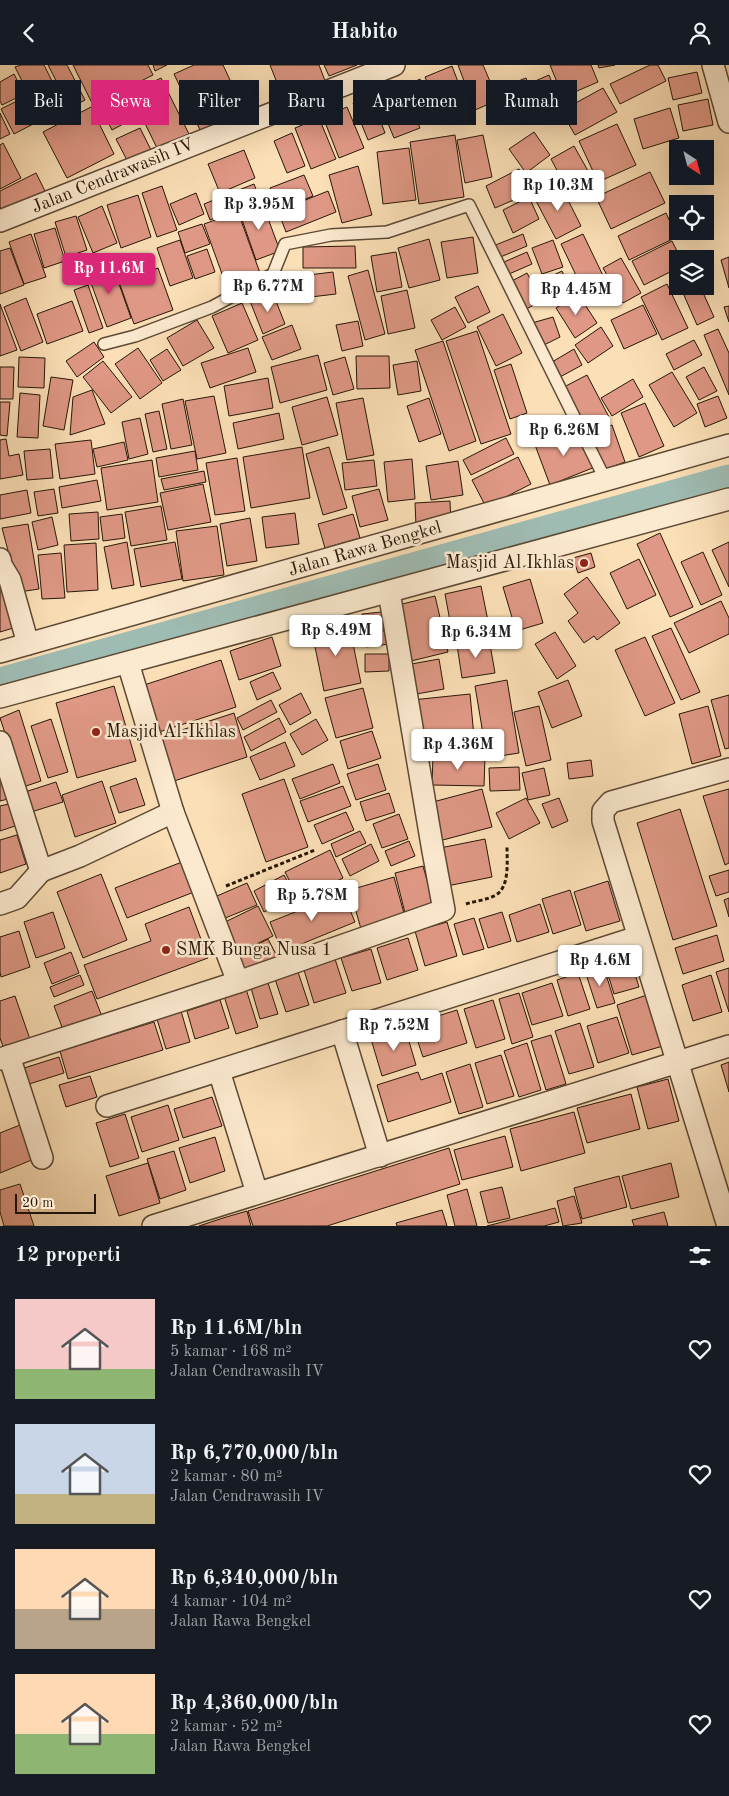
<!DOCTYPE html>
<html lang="id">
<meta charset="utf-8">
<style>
:root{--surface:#171b24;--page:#20242c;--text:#f1f3f6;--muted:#9ea1a6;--accent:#db2777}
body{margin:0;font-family:"Old Standard TT",serif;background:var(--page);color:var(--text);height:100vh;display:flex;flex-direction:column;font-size:19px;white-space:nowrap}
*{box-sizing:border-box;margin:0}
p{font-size:16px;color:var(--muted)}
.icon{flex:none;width:28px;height:28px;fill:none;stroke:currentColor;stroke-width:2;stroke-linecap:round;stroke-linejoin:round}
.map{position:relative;height:1161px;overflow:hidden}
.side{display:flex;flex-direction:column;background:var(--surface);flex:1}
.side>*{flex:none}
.banner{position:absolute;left:15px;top:15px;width:700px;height:45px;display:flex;gap:10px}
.needle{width:32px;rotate:144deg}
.controls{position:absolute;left:669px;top:75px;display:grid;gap:10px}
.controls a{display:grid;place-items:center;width:45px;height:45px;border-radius:0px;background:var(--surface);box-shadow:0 5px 20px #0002;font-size:25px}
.scale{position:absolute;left:15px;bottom:12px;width:81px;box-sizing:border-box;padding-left:5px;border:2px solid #271708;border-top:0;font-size:14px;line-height:18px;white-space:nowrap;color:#271708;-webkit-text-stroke:4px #fcead0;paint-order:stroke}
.price{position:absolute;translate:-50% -42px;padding:0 11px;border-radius:5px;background:#fff;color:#222;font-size:16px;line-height:32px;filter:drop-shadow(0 1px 2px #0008)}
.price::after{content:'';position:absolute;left:50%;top:30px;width:15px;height:11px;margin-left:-8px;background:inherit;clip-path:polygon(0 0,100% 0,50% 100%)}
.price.active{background:var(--accent);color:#fff}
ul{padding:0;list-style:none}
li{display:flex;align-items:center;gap:15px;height:125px;padding:0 15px}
li span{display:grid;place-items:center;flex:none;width:140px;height:100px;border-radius:0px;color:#555}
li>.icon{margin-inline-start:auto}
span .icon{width:60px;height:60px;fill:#fffc;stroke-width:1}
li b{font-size:21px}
h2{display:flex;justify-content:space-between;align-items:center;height:60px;padding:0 15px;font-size:21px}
.chip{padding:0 18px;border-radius:0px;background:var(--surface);box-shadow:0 5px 20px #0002;font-size:18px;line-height:45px}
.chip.active{background:var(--accent);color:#fff}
header{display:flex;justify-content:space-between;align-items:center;height:65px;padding:0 15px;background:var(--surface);font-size:22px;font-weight:700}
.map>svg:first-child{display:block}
</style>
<header><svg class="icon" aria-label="back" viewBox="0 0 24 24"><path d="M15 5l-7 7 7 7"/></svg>Habito<svg class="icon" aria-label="person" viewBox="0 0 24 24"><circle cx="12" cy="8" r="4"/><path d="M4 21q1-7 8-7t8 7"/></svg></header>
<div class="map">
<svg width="729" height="1161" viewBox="0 0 729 1161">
<rect width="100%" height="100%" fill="#fbdfb6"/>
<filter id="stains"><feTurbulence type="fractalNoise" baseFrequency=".004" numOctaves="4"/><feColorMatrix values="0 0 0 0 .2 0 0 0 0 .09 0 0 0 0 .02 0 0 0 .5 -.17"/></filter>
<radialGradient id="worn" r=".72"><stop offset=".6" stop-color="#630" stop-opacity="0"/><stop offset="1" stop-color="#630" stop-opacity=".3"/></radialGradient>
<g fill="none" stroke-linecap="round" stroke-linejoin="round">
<polyline stroke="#9fbcb3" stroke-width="29" points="0,617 729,414"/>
</g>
<g fill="#df9885" stroke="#271708">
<polygon points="21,0 44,0 66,44 42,56 15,2"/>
<polygon points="48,0 67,0 85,35 70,43"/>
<polygon points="73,0 148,0 153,10 93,40"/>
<polygon points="153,0 167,0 155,6"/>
<polygon points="194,0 223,0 245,47 201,67 174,9"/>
<polygon points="270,0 319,0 327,21 285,38"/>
<polygon points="324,0 357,0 329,11"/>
<polygon points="458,0 483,0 498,35 475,45"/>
<polygon points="550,0 591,0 598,17 563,32"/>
<polygon points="598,0 615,0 599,3"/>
<polygon points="650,0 658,0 666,16 620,39 610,19"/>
<polygon points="452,1 468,43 442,53 425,12"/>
<polygon points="697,7 702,28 673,35 668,13"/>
<polygon points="14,9 24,29 2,40 0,36 0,17"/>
<polygon points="549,10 562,43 546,50 533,17"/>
<polygon points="161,13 189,69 158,85 130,28"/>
<polygon points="526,13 540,49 518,58 503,22"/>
<polygon points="420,14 436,52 423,57 408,20"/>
<polygon points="401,16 420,63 394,73 375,27"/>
<polygon points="603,23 617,47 575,70 561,46"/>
<polygon points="123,26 136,52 112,65 98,38"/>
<polygon points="371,31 385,68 368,75 353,38"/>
<polygon points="25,32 37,57 14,69 1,44"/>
<polygon points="708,34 713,60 683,66 678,40"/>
<polygon points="91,42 114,89 67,113 43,67"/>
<polygon points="347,42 364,83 339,93 323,52"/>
<polygon points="670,43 679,73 643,84 634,54"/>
<polygon points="0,48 10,69 0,74"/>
<polygon points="319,53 336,94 311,104 295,63"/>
<polygon points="617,59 636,100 598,117 579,76"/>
<polygon points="140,63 151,85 128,97 116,74"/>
<polygon points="534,67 550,90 526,108 509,84"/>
<polygon points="292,68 305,101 287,108 274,76"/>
<polygon points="455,70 464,132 419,139 410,77"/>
<polygon points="483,70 492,112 465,118 457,75"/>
<polygon points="3,78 21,113 0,124 0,80"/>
<polygon points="574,81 596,120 572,134 551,94"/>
<polygon points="409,83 416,135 383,139 377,87"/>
<polygon points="244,85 255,113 220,128 208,99"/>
<polygon points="358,101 372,150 342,158 329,110"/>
<polygon points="519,104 530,128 495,143 486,121"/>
<polygon points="650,107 665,138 611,164 596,132"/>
<polygon points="36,108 46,128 4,150 0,142 0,126"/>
<polygon points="304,110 313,131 279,145 270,123"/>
<polygon points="254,119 260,135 210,155 204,139"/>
<polygon points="162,121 177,165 157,172 142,128"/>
<polygon points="561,121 581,161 556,174 535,134"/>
<polygon points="328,126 336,147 286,167 278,146"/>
<polygon points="196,128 204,149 179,160 170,139"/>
<polygon points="138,130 151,172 121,183 107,140"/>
<polygon points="529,132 539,154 513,168 503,145"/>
<polygon points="262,137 280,186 256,195 239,146"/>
<polygon points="102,141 117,178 93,188 78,152"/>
<polygon points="238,147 260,208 226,220 204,159"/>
<polygon points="666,148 677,172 629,195 618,171"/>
<polygon points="76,151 87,185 66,192 55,157"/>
<polygon points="202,159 210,179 185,188 178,167"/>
<polygon points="55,163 65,196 44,203 34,169"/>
<polygon points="31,169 46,212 24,219 9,177"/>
<polygon points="523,169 527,181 498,193 493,181"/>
<polygon points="583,169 608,221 586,231 561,179"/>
<polygon points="473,172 478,208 447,213 441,177"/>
<polygon points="429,174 440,215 409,223 398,183"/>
<polygon points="180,175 193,213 170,221 157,183"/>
<polygon points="553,175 563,202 542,209 532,183"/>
<polygon points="672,176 681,194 678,194 678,203 644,220 632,196"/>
<polygon points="355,181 356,203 303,203 303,182"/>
<polygon points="10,183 24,220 0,229 0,186"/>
<polygon points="207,184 215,207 195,214 187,191"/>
<polygon points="396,187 402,222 377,227 371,191"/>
<polygon points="527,187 532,199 509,209 504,197"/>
<polygon points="729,192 729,223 721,195"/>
<polygon points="621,193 641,228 623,238 603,203"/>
<polygon points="112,199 131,253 107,262 87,207"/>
<polygon points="158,203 173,245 134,259 119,217"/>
<polygon points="368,205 385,269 365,275 348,211"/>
<polygon points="562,206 572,228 553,237 543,215"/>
<polygon points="333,207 336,229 294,234 292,212"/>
<polygon points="527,208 542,236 524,245 510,217"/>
<polygon points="667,219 688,263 662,275 641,232"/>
<polygon points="88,220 103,263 89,268 74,225"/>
<polygon points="478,221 490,247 468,258 455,232"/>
<polygon points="680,221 700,221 714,252 697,260"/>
<polygon points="407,225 415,263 388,269 381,231"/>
<polygon points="272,226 285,259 263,269 250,236"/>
<polygon points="578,229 597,258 575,273 556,243"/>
<polygon points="26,233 43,277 21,286 4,242"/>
<polygon points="72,236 83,266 47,279 37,249"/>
<polygon points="242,238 258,275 228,288 212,251"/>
<polygon points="0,239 17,285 0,291"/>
<polygon points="643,240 657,269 624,284 611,255"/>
<polygon points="729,241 729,257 724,242"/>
<polygon points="455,242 466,262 442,275 431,255"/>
<polygon points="503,249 522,288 496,301 477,262"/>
<polygon points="553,252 560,272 544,280 532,258"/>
<polygon points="197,255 214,283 183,301 167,273"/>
<polygon points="358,256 363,281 342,286 336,260"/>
<polygon points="292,260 301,284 272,295 262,272"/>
<polygon points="601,262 613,281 588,298 575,280"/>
<polygon points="718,264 729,288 729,330 704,270"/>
<polygon points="477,266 511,369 481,379 446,276"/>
<polygon points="694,275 702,290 674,305 666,289"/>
<polygon points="443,276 476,376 449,386 415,285"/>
<polygon points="94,277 104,292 77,312 66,296"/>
<polygon points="138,283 162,318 140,334 115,299"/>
<polygon points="248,283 256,307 210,323 201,298"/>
<polygon points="167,284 181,305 163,316 150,295"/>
<polygon points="574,284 582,300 560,312 552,297"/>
<polygon points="318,290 327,325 280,338 271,302"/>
<polygon points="356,291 389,291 390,323 357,324"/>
<polygon points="19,292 45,293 44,323 18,322"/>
<polygon points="345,292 354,324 333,330 324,298"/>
<polygon points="103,296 132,332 111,348 83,312"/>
<polygon points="417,296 421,326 398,330 393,300"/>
<polygon points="511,299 527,348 510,354 494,305"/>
<polygon points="0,302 14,302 13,334 0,334"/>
<polygon points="704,302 717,326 699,335 686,312"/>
<polygon points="672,307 697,348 674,362 649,320"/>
<polygon points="587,310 609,352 587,364 564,322"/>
<polygon points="51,312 73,315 64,365 43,361"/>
<polygon points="268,313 273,343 229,351 224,321"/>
<polygon points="633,314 643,332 612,351 601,333"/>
<polygon points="92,325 105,359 70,370 73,332"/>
<polygon points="20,328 40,330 38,373 17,372"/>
<polygon points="214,331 226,388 197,394 185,336"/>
<polygon points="718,331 727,353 705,362 697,339"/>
<polygon points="327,332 338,370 302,380 292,342"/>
<polygon points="363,333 374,390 347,395 336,338"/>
<polygon points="429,333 441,369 419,377 407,341"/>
<polygon points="183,334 192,380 171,384 162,339"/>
<polygon points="0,337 10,337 7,371 0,370"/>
<polygon points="645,338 664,381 639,392 621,348"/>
<polygon points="159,346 167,384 153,387 145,349"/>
<polygon points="279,348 284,374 238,384 233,358"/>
<polygon points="140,353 148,389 129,394 122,357"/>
<polygon points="612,360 625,397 606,404 589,369"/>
<polygon points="577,365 595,402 550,420 535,380"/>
<polygon points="506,373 514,389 471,410 463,395"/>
<polygon points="6,374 9,391 19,389 23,410 0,414 0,375"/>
<polygon points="91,375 95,409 60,414 55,379"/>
<polygon points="124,377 128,395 97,402 93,384"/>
<polygon points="302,382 310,433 251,443 243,392"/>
<polygon points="329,382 347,443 323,450 306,389"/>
<polygon points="50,384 53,413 27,415 24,386"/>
<polygon points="195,386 198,405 159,412 156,393"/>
<polygon points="518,392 531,419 486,442 472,415"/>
<polygon points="237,393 245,446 215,450 206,398"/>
<polygon points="412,394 415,434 388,437 384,397"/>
<polygon points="152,395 158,437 107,445 101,403"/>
<polygon points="374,395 377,421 345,425 342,398"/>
<polygon points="458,396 463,430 431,435 426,401"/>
<polygon points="204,406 206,417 164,425 161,414"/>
<polygon points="97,415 101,436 62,443 59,422"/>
<polygon points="203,419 211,457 168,465 160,428"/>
<polygon points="54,424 58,448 38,451 34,427"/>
<polygon points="379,424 388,455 360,462 352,431"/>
<polygon points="27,425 31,448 0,454 0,430"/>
<polygon points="450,436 451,459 416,461 415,438"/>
<polygon points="161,441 167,475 131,481 125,447"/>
<polygon points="98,447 99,474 71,476 69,449"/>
<polygon points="295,448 299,479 266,483 262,452"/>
<polygon points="122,449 125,473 103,476 100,452"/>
<polygon points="353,449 360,473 325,483 318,459"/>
<polygon points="52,452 58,480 38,485 32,457"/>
<polygon points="250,453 257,496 227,501 220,459"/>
<polygon points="28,459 39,524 19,527 2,463"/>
<polygon points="217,461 224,510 183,516 176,466"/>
<polygon points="660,468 693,542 670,552 637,479"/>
<polygon points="127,477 134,520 112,524 104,482"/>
<polygon points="175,477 182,514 141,522 134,484"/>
<polygon points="729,477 729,522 712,485"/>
<polygon points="96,478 98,525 67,527 64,480"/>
<polygon points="703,487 722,530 701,540 681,497"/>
<polygon points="61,488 65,533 42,534 38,490"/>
<polygon points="591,488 595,502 578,508 573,493"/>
<polygon points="639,494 656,530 627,544 610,508"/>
<polygon points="587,512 620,558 597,575 594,571 584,578 568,556 578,548 564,529"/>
<polygon points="530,514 543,558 516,566 503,522"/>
<polygon points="481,521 491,571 454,578 445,529"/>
<polygon points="7,522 20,561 0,567 0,524"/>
<polygon points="435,531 448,587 407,597 394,541"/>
<polygon points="721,536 729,553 729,569 689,588 674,558"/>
<polygon points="391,546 393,563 364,566 362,549"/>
<polygon points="349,559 361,618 324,626 312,567"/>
<polygon points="671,563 700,627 681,635 652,571"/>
<polygon points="388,565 389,579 366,582 364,569"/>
<polygon points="555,567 576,601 557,614 535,579"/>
<polygon points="272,572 281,601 239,615 230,586"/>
<polygon points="645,572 675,638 645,651 615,585"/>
<polygon points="489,574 495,608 462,613 457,580"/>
<polygon points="365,589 389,589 389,606 365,607"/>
<polygon points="439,594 444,624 411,630 406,600"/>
<polygon points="221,595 236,642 156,668 141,621"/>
<polygon points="273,607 281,624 257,635 250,617"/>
<polygon points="507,615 519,688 487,693 475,621"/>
<polygon points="568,615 582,651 552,663 538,627"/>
<polygon points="114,621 136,696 77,713 56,638"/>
<polygon points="363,623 373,663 336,673 325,633"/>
<polygon points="301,628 311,648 290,660 279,640"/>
<polygon points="470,629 475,682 417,688 412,635"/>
<polygon points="729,630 729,683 725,684 711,635"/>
<polygon points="271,635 277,647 243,665 237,653"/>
<polygon points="539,641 551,695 526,701 514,647"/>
<polygon points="708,641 721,691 692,699 679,649"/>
<polygon points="19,645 41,716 23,722 0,653"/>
<polygon points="234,648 247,692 168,718 154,674"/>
<polygon points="279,653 286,667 251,686 244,672"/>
<polygon points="51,654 68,707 48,713 31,661"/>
<polygon points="316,654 328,675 302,690 290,669"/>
<polygon points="372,666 381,693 348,704 340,676"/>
<polygon points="285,677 295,701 260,715 250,692"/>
<polygon points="433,691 485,692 484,721 432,720"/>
<polygon points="591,695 593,711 569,714 567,698"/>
<polygon points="333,699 340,718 300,734 292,714"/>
<polygon points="378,699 386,725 356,735 347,709"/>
<polygon points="519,702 520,725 490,726 489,703"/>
<polygon points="544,703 550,730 528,735 522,708"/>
<polygon points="0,707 8,734 0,736"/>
<polygon points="136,713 145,740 119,748 110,722"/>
<polygon points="284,714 308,782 266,797 242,729"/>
<polygon points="102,716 116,758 75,772 62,730"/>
<polygon points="56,717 63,737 28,748 22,728"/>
<polygon points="343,721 351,741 308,757 300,736"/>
<polygon points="482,724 492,762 439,776 429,738"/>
<polygon points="729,724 729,798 725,800 703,731"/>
<polygon points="389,728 395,747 366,756 360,737"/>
<polygon points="526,733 540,758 509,774 496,748"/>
<polygon points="559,733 568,756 552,763 542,739"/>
<polygon points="9,739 15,761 0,766 0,741"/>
<polygon points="680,744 717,861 673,875 637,758"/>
<polygon points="346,747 354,765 322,779 314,760"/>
<polygon points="399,749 408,774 382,783 373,759"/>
<polygon points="360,766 366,778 336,792 331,779"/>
<polygon points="17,770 26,799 0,808 0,775"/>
<polygon points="485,774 492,812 447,821 440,783"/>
<polygon points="409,776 415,791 391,801 385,786"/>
<polygon points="371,779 379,796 350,811 342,794"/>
<polygon points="330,785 343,813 299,835 285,807"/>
<polygon points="182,797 194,827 127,853 115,823"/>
<polygon points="423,801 435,844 406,852 395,808"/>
<polygon points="729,805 729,827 716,831 709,811"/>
<polygon points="101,809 127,875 83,893 57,827"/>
<polygon points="284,810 295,831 264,847 254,826"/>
<polygon points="394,812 405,852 361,864 350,825"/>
<polygon points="608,816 620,856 586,866 574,827"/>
<polygon points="247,818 257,840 218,856 210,834"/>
<polygon points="570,825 581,860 553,869 542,834"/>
<polygon points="343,828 355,857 282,887 270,857"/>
<polygon points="729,833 729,852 724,835"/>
<polygon points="540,839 549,867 517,877 509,850"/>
<polygon points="258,841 273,871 238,888 223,858"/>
<polygon points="189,842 208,893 97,934 84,900 151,876 145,859"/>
<polygon points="53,847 65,883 36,893 24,857"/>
<polygon points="502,847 511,876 488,883 479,854"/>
<polygon points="474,853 484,884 463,890 454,859"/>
<polygon points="447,857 457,891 425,901 415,866"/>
<polygon points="19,866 30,902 1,912 0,907 0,872"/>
<polygon points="717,870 724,896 683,909 675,883"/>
<polygon points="408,873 418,905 387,915 377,883"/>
<polygon points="268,874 278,893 246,910 236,891"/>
<polygon points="371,884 381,918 352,926 341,893"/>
<polygon points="71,887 79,908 52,919 44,898"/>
<polygon points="630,892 639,922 614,929 605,900"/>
<polygon points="335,894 346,928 314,938 304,905"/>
<polygon points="603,900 615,938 597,943 585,906"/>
<polygon points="729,903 729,947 716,907"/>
<polygon points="298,907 309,940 286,947 275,914"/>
<polygon points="578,908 590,944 568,951 557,915"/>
<polygon points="80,910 84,920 54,932 50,922"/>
<polygon points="711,910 722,947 693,956 682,920"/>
<polygon points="268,918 278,949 260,954 251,923"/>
<polygon points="552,918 563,951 532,960 522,928"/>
<polygon points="246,924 258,962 236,969 224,931"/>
<polygon points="92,926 103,954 65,970 54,941"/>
<polygon points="519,928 533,972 512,979 499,934"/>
<polygon points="647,930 663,981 632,990 617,940"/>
<polygon points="15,931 32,980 6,990 0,973 0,936"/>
<polygon points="220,935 229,963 195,974 187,946"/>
<polygon points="493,935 505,974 476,983 464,944"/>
<polygon points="457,945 467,978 423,992 412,959"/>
<polygon points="181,946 190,977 166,984 157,954"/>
<polygon points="617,952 629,988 598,998 587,961"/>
<polygon points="154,957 163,985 68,1014 60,986"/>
<polygon points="580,958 594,1002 569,1009 555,966"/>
<polygon points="405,963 416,1000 382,1011 371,974"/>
<polygon points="551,970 566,1019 546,1025 531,976"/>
<polygon points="527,978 541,1025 519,1032 504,986"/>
<polygon points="501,990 514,1031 487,1039 475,998"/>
<polygon points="59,992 64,1008 26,1020 21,1004"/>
<polygon points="729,997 729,1027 721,1000"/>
<polygon points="470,999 483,1042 459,1049 446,1007"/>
<polygon points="418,1007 421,1015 442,1008 451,1037 388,1057 377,1020"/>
<polygon points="90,1011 97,1032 66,1042 59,1020"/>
<polygon points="668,1014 679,1056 648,1064 637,1022"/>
<polygon points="631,1029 640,1064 587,1078 577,1043"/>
<polygon points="212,1032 222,1061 183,1073 174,1044"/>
<polygon points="168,1040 179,1075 142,1087 131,1052"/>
<polygon points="574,1047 585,1088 521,1106 510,1064"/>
<polygon points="125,1049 139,1093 110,1102 96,1058"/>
<polygon points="20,1060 34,1094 0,1108 0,1068"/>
<polygon points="505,1071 513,1102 462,1115 454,1085"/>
<polygon points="215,1072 225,1106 190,1118 179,1083"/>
<polygon points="449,1083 460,1119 327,1161 253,1161 248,1146"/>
<polygon points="174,1086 186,1125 160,1134 147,1094"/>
<polygon points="148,1098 160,1138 119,1151 106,1111"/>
<polygon points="671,1098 679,1132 631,1144 622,1111"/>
<polygon points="619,1111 627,1142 582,1154 574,1123"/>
<polygon points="20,1119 34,1161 4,1161 0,1147 0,1125"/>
<polygon points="502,1122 510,1153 488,1158 480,1127"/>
<polygon points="467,1124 477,1161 455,1161 447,1130"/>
<polygon points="574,1131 582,1158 563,1161 557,1136"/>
<polygon points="555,1143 559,1157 544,1161 487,1161"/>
<polygon points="442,1145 447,1161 397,1161 396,1158"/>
<polygon points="247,1146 251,1161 199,1161 223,1153"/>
<polygon points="664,1147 668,1161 634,1161 632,1155"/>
</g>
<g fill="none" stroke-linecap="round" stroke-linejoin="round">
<defs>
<polyline id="service" points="104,279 135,271 212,242 273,209 285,179 331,170 387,167 469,140 606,416"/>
<g id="minor">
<polyline points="713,0 729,57"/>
<polyline points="0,156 394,0"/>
<polyline points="0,494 1,500 10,515 28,579"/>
<polyline points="0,587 729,380"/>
<polyline points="128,598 173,747"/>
<polyline points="0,632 729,434"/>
<polyline points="0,677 41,806 80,791 173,747 238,917"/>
<polyline points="0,839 17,833 41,806"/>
<polyline points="342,966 380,1091"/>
<polyline points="9,991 42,1093"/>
<polyline points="0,994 238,917 444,845 433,786 389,527"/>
<polyline points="219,1006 257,1128"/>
<polyline points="107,1041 638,872"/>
<polyline points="153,1161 729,981"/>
<polyline points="728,1161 603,756 603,746 611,737 729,704"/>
</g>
</defs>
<use href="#service" stroke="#5c4934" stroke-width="14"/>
<use href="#minor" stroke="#5c4934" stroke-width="24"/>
<g stroke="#271708" stroke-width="3" stroke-dasharray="4 2.5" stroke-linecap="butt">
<polyline points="226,821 315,785"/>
<path d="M 466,839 C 475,836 486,835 494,831 C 510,824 507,797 507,782"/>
</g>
<use href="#service" stroke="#fcead0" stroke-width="11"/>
<use href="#minor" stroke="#fcead0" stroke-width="21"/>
</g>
<g fill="#8f2418" stroke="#fcead0" stroke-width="2">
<circle cx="584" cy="498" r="5"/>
<circle cx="96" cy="667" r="5"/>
<circle cx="166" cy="885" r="5"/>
</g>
<g text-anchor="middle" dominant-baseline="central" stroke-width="5" stroke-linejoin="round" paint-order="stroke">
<g font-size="18" fill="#271708" stroke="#fcead0">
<text transform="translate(113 111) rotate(-22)">Jalan Cendrawasih IV</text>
<text transform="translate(365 484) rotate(-16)">Jalan Rawa Bengkel</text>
</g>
<g font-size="18" fill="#271708" stroke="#fcead0" text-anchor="start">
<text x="574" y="498" text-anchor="end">Masjid Al Ikhlas</text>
<text x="106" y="667">Masjid Al-Ikhlas</text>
<text x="176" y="885">SMK Bunga Nusa 1</text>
</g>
</g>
<rect width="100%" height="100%" filter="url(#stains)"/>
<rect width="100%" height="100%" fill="url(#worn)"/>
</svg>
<div class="controls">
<a><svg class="needle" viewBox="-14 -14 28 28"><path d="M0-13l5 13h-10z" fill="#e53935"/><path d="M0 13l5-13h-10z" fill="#9ea1a6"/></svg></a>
<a><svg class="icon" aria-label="locate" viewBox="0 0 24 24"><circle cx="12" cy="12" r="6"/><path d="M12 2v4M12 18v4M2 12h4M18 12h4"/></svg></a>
<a><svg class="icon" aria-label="layers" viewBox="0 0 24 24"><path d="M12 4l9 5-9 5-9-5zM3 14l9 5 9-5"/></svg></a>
</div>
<div class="scale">20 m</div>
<b class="price" style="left:558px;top:147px">Rp 10.3M</b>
<b class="price" style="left:259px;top:166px">Rp 3.95M</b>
<b class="price active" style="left:109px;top:230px">Rp 11.6M</b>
<b class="price" style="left:268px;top:248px">Rp 6.77M</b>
<b class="price" style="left:576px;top:251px">Rp 4.45M</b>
<b class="price" style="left:564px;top:392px">Rp 6.26M</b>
<b class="price" style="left:336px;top:592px">Rp 8.49M</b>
<b class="price" style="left:476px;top:594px">Rp 6.34M</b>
<b class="price" style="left:458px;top:706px">Rp 4.36M</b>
<b class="price" style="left:312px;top:857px">Rp 5.78M</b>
<b class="price" style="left:600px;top:922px">Rp 4.6M</b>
<b class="price" style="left:394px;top:987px">Rp 7.52M</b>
<div class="banner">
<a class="chip">Beli</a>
<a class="chip active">Sewa</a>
<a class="chip">Filter</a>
<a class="chip">Baru</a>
<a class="chip">Apartemen</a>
<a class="chip">Rumah</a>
</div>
</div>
<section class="side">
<h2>12 properti<svg class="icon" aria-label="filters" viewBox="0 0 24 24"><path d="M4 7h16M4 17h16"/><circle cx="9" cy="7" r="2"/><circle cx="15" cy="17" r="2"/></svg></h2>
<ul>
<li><span style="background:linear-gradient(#f6c9c9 70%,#8fb573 0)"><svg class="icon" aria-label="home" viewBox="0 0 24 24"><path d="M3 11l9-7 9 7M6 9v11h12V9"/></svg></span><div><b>Rp 11.6M/bln</b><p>5 kamar · 168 m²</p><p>Jalan Cendrawasih IV</p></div><svg class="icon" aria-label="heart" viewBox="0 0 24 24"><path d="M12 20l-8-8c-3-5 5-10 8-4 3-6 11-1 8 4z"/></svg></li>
<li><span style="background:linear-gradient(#c9d6e8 70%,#c2b280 0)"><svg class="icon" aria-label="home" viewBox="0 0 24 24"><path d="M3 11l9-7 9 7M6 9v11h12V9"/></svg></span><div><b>Rp 6,770,000/bln</b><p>2 kamar · 80 m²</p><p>Jalan Cendrawasih IV</p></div><svg class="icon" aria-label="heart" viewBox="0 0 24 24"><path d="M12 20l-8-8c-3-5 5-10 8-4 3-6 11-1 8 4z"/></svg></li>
<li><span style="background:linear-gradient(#ffd9b3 60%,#b9a48a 0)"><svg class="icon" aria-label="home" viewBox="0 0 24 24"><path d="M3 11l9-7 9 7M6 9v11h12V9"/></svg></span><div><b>Rp 6,340,000/bln</b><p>4 kamar · 104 m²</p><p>Jalan Rawa Bengkel</p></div><svg class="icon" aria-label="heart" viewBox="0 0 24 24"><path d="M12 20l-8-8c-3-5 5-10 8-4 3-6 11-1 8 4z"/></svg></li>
<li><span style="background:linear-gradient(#ffd9b3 60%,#8fb573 0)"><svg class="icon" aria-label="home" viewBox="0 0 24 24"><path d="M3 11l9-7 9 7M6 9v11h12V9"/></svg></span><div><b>Rp 4,360,000/bln</b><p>2 kamar · 52 m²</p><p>Jalan Rawa Bengkel</p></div><svg class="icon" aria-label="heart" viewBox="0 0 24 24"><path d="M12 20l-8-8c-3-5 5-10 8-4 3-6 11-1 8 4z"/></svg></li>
</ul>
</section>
